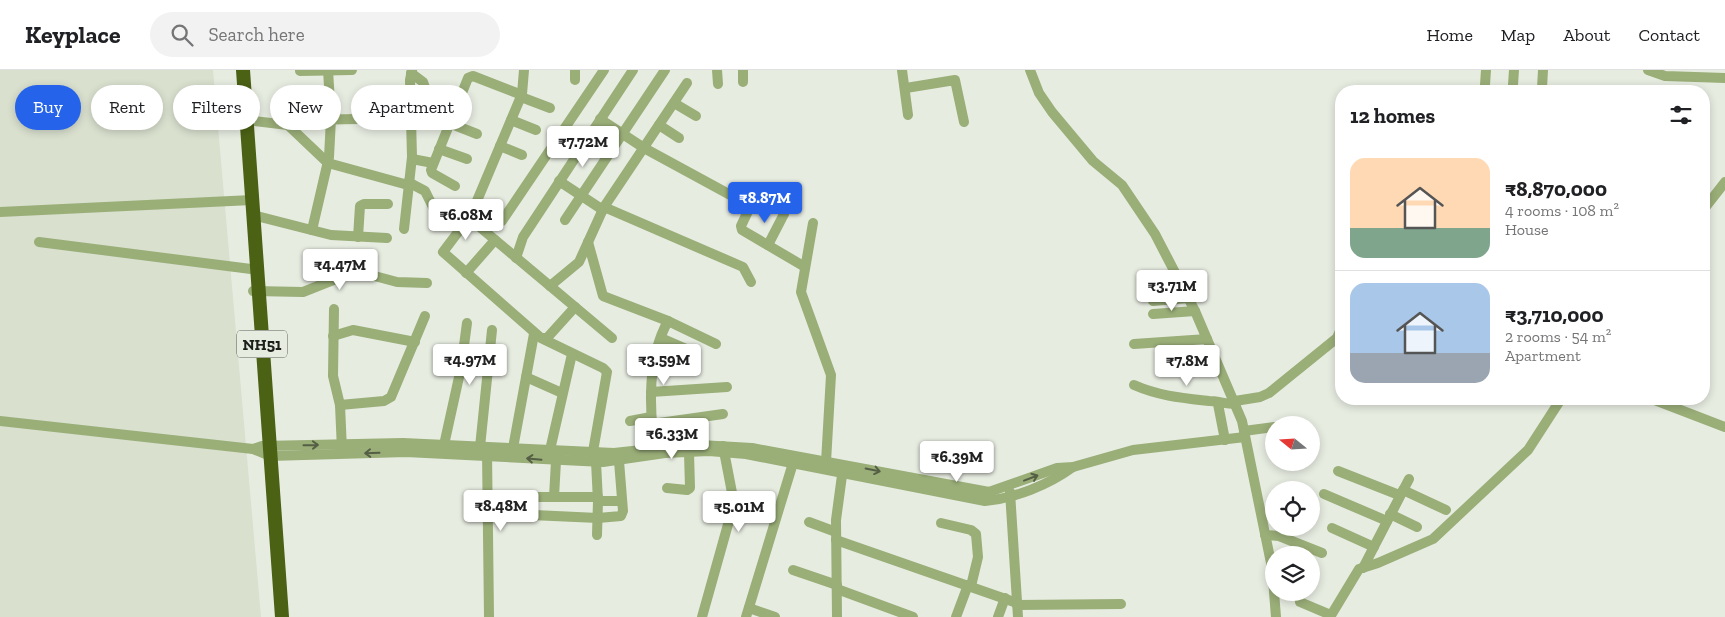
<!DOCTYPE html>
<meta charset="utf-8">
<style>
:root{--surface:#fff;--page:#f2f2f2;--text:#202124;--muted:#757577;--line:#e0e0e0;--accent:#2563eb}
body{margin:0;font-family:"Zilla Slab",serif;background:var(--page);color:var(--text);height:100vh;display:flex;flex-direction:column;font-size:19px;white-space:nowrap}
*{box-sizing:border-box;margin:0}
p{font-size:16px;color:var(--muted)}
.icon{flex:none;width:28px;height:28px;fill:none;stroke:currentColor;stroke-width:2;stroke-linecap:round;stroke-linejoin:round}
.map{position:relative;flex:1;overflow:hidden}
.sheet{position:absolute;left:1335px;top:15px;width:375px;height:320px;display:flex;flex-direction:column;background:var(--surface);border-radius:20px;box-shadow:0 2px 8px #0003}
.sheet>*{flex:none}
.banner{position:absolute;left:15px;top:15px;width:475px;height:45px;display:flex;gap:10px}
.needle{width:32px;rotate:288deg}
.buttons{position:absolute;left:1265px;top:346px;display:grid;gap:10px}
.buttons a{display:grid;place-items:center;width:55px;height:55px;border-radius:50%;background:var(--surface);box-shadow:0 2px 8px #0003;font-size:25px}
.price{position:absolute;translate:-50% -42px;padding:0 11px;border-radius:5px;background:#fff;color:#222;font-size:16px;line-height:32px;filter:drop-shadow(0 1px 2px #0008)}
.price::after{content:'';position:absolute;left:50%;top:30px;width:15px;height:11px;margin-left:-8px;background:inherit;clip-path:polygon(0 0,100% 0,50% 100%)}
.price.current{background:var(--accent);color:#fff}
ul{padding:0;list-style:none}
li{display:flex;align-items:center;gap:15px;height:125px;padding:0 15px}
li+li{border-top:1px solid var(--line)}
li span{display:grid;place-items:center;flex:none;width:140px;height:100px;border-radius:15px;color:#555}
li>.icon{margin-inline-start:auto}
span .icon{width:60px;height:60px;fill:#fffc;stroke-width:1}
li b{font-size:21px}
h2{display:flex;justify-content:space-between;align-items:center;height:60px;padding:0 15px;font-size:21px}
.pill{padding:0 18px;border-radius:22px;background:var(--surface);box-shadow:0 2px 8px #0003;font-size:18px;line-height:45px}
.pill.current{background:var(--accent);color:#fff}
header{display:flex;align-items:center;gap:30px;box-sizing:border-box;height:70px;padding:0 25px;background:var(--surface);border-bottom:1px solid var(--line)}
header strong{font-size:24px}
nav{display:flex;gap:28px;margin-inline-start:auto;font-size:18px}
.search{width:350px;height:45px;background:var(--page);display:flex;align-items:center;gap:12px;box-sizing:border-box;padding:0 18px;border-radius:28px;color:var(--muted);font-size:19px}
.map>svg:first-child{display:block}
</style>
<header>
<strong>Keyplace</strong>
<div class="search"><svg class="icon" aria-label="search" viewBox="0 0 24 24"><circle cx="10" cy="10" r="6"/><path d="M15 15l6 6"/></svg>Search here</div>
<nav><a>Home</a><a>Map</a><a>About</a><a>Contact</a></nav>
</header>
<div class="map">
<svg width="1725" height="547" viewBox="0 0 1725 547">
<rect width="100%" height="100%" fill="#e7ece1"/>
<polygon fill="#d9e0ce" points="0,0 213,0 261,547 0,547"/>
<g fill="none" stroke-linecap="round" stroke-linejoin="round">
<g stroke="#9aae78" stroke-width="10">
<polyline points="524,0 522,24 471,145 443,182 541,268 547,268 575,237"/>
<polyline points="717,0 718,14"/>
<polyline points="743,0 743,12"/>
<polyline points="902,0 908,45"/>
<polyline points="1030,0 1039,23 1052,42 1093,91 1122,115 1155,164 1195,241 1242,351 1271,493 1274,521"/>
<polyline points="1648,0 1665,6 1725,8"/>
<polyline points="300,1 352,0"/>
<polyline points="411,3 423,12 432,37"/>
<polyline points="575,10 575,0"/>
<polyline points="1485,15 1486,0"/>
<polyline points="1513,15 1514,0"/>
<polyline points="906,18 955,10 964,52"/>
<polyline points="1542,18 1543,0"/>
<polyline points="521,27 550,38"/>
<polyline points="674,33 696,46"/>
<polyline points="600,49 644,78 747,134 749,139 741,156 742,160 805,197"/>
<polyline points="246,50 288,55 304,50 412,48"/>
<polyline points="511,50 536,60"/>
<polyline points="449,53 477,64"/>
<polyline points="288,55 328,93 408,115"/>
<polyline points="659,55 679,68"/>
<polyline points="500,76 522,85"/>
<polyline points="439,79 467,89"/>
<polyline points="412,89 433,93"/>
<polyline points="559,111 603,140"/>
<polyline points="408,112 425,121 435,141 459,159"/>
<polyline points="455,116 432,103 431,100 468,8 473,6 522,25"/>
<polyline points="604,137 743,197 751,212"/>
<polyline points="1704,139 1725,112"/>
<polyline points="0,142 252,130"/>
<polyline points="253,145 331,165 387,168"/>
<polyline points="469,148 612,268"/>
<polyline points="565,150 665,0"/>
<polyline points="502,151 604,0"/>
<polyline points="813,153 801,222 831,305 826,392"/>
<polyline points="404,159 412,87 410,10 412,0"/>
<polyline points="312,160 329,87 331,49 328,0"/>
<polyline points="358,167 360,136 364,134 388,134"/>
<polyline points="39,172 251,199"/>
<polyline points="588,172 603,226 668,251 716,274"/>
<polyline points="768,175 784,144"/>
<polyline points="516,188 523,167 633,0"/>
<polyline points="466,203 495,170"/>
<polyline points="550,216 579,192 604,137 687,13"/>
<polyline points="253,221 303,222 356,201 397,212 427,213"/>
<polyline points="1153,231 1188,228"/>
<polyline points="334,239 333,306 340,335 342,380"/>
<polyline points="1153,244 1195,241"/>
<polyline points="333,266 353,260 415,272"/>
<polyline points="661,268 691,281"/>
<polyline points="543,269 603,298 607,302 592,387"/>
<polyline points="1134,274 1207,269"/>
<polyline points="526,307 562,323"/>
<path d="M 1134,315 C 1159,326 1182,328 1209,331 C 1218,331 1225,334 1236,334"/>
<polyline points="651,322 727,317"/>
<polyline points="1652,329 1725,357"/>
<polyline points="1235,331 1260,327 1269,323 1337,268 1340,261 1341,244"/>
<polyline points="1218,334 1225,370"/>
<polyline points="340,335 384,331 391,327 425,246"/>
<path d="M 0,351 L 253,379 L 270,386 L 406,382 L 603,392 L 665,383 L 709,381 L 746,384 L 985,431 C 1016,428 1048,415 1073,397"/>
<polyline points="630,351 651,347"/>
<polyline points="652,354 723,344"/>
<polyline points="1244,361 1274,357"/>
<polyline points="444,375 461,298 467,253"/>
<polyline points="700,375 752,378 989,422 1057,398 1073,397 1133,380 1245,367"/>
<polyline points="480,377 492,260"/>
<polyline points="513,378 534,264"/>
<polyline points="253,379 262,376 403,373 614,383 651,379"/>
<path d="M 655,379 C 649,337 647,289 668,251"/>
<polyline points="550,380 572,284"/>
<polyline points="487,381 489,547"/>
<polyline points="596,392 598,431 597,465"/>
<polyline points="1338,401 1399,425"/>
<polyline points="667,418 687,420 690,418 689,382"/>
<polyline points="1403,420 1446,440"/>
<polyline points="1010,422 1018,547"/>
<polyline points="1324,424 1387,451"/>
<polyline points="488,427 598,427"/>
<polyline points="554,427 556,391"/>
<polyline points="598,431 622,431"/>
<polyline points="489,443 598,448 621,446 623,441 619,391"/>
<polyline points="1390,444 1417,457"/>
<polyline points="809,452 836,462"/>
<polyline points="941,453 971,460 976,464 978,487 971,516"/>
<polyline points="1332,458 1374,477"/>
<polyline points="1265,465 1279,466 1322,483"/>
<polyline points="836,470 1017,533"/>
<polyline points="1363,498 1409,409"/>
<polyline points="793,500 837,515"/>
<polyline points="837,519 913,547"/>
<polyline points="1274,522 1276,547"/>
<polyline points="1300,532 1331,545"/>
<polyline points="1017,535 1121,534"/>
<polyline points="749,538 775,547"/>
<polyline points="702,547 734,433 723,376"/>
<polyline points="746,547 793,393"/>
<polyline points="837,547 836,450 843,398"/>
<polyline points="956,547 968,515"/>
<polyline points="998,547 1005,528"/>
<polyline points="1330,547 1359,499 1378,493 1433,469 1528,380 1561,329"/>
</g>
<polyline stroke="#4b6114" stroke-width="14" points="243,0 282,547"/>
</g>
<defs><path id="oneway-shaft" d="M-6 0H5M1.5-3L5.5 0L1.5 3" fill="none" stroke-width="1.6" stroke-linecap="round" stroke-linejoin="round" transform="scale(1.25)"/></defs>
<g stroke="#555f45">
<use href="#oneway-shaft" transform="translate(311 375) rotate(-1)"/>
<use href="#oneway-shaft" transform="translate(372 383) rotate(178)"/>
<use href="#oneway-shaft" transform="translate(534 389) rotate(-175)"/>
<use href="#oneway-shaft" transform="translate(873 400) rotate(11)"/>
<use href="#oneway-shaft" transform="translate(1031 408) rotate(-21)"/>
</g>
<g text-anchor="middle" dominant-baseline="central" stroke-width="5" stroke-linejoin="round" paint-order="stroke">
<rect fill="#e7ece1" stroke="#5a5c56" stroke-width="1" x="237" y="260.5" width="50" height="27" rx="4"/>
<g font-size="16" font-weight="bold" fill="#1d1f1b">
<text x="262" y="274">NH51</text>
</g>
</g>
</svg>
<div class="buttons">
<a><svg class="needle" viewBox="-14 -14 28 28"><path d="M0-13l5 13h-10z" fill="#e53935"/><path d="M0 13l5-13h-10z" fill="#757577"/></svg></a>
<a><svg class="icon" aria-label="locate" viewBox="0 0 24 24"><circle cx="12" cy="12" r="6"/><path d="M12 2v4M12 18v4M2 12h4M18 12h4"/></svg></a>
<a><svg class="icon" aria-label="layers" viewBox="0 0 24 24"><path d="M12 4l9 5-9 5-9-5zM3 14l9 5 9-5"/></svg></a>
</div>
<b class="price" style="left:583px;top:98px">₹7.72M</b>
<b class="price current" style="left:765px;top:154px">₹8.87M</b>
<b class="price" style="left:466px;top:171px">₹6.08M</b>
<b class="price" style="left:340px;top:221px">₹4.47M</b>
<b class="price" style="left:1172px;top:242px">₹3.71M</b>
<b class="price" style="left:470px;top:316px">₹4.97M</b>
<b class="price" style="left:664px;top:316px">₹3.59M</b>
<b class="price" style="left:1187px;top:317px">₹7.8M</b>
<b class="price" style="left:672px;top:390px">₹6.33M</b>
<b class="price" style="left:957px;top:413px">₹6.39M</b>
<b class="price" style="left:501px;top:462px">₹8.48M</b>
<b class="price" style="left:739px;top:463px">₹5.01M</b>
<div class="banner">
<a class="pill current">Buy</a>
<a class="pill">Rent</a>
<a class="pill">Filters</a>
<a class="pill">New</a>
<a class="pill">Apartment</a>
</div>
<section class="sheet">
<h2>12 homes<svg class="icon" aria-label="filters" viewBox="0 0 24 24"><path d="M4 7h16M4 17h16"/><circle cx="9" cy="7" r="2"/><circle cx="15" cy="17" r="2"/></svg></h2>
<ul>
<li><span style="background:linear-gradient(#ffd9b3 70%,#7fa58c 0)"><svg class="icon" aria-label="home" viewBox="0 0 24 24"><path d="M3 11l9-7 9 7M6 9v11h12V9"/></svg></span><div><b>₹8,870,000</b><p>4 rooms · 108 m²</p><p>House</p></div></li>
<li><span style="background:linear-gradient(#a9c7e8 70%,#9aa5b1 0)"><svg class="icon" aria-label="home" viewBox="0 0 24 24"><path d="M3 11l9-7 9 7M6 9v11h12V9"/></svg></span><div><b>₹3,710,000</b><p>2 rooms · 54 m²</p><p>Apartment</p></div></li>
</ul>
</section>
</div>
